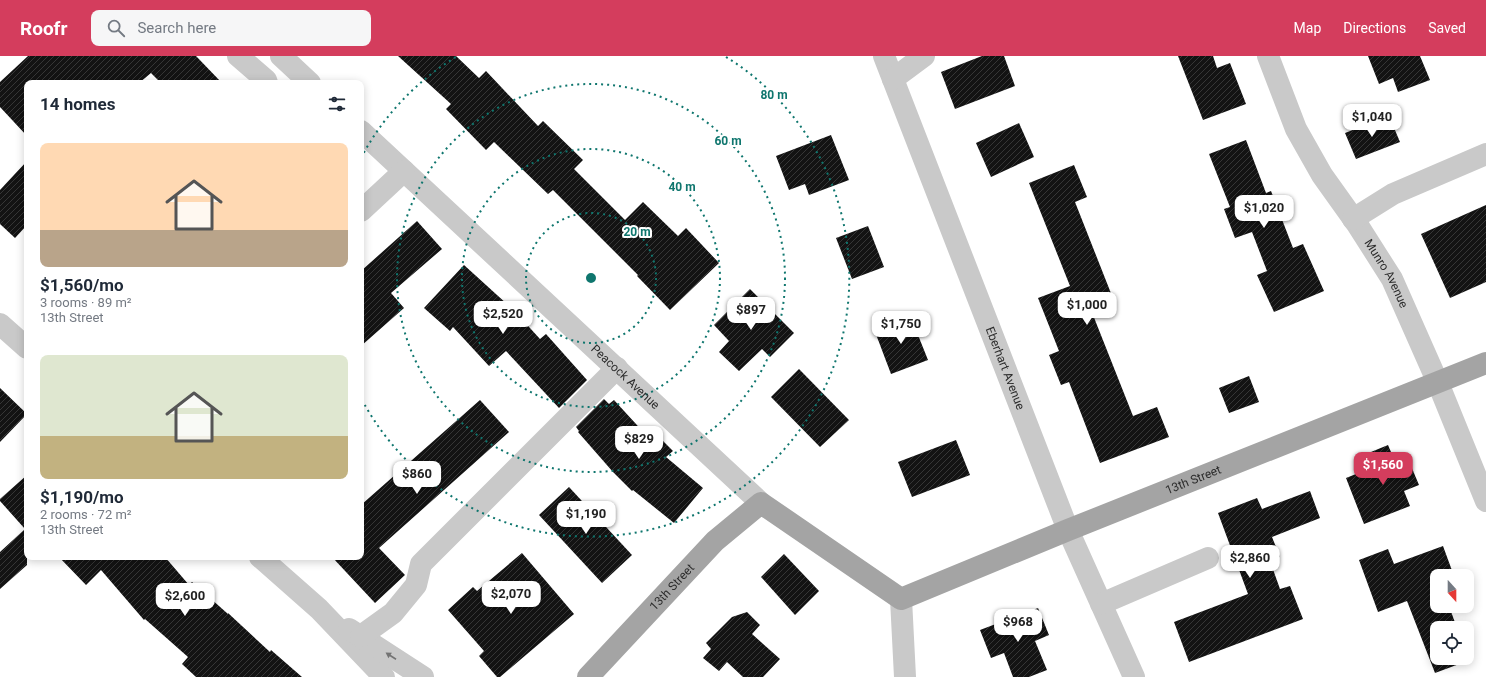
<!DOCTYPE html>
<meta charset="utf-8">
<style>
:root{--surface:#fff;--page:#f6f6f7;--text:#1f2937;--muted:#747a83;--accent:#d43d5d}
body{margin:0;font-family:Roboto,sans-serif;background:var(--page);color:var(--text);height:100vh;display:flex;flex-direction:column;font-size:15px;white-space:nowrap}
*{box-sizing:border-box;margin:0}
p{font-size:13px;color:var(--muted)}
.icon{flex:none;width:22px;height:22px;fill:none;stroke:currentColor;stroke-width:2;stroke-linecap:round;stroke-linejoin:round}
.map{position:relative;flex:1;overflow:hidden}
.panel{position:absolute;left:24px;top:24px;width:340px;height:480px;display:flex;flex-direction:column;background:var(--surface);border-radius:8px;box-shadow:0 2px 10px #0003}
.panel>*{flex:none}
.needle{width:26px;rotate:159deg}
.controls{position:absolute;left:1430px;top:513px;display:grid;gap:8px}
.controls a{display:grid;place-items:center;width:44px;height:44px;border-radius:8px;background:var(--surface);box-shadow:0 2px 10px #0003;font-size:20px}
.price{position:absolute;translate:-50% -34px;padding:0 9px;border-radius:8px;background:#fff;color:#222;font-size:13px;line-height:26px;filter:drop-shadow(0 1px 2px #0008)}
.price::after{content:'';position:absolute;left:50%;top:24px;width:12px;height:9px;margin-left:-6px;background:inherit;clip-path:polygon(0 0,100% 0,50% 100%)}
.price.current{background:var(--accent);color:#fff}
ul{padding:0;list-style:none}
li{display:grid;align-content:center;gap:8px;height:212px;padding:0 16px}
li span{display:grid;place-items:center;height:124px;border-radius:8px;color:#555}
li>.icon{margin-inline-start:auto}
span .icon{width:72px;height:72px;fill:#fffc;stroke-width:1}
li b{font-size:17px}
h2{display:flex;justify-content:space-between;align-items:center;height:48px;padding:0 16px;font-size:17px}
header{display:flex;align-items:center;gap:24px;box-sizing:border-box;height:56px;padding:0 20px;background:var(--accent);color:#fff}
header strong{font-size:19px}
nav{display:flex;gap:22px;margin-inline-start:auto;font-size:14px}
.search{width:280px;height:36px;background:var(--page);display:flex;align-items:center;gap:10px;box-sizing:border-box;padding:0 14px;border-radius:8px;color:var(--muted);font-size:15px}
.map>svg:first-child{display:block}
</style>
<header>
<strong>Roofr</strong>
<div class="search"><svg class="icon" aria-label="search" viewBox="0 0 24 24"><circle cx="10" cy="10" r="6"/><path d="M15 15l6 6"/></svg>Search here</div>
<nav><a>Map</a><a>Directions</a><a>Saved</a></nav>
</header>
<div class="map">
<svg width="1486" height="621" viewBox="0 0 1486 621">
<defs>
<pattern id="building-hatch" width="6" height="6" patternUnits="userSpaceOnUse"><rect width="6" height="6" fill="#131313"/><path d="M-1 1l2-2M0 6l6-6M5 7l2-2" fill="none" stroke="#363636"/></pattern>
</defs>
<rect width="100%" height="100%" fill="#fff"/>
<g fill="url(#building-hatch)">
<polygon points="28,0 196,0 222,27 161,27 151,17 139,27 27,27 27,80 0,51 0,26"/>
<polygon points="398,0 456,0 479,22 486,15 538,70 543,65 583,104 574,113 625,164 643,146 678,180 686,172 719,207 670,254 637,220 638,219 553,134 548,138 494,86 486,94 446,53 451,48"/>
<polygon points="982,0 1004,0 1015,30 955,53 941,16"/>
<polygon points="1178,0 1213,0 1217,12 1230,7 1246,48 1203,64"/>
<polygon points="1368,0 1420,0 1430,24 1398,36 1393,22 1379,28"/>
<polygon points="1389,60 1400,86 1356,103 1345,77"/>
<polygon points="1019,67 1034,101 991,121 976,87"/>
<polygon points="831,79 849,124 809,139 805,128 789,134 776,100"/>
<polygon points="1246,84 1266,137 1271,135 1293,192 1303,188 1324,235 1274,256 1257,219 1267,215 1252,176 1235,182 1224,153 1230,151 1209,98"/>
<polygon points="27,105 27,169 15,182 0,168 0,134"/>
<polygon points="1074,109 1087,141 1075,146 1116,250 1093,259 1133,360 1157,351 1169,381 1100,407 1069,326 1061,329 1049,299 1059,295 1038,242 1070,230 1029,127"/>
<polygon points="1486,149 1486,226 1450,242 1421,178"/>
<polygon points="417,165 442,193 391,237 404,252 361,290 361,215"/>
<polygon points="868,170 884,211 852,223 836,182"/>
<polygon points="464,209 508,249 509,249 540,283 546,278 587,324 559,352 506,295 489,310 453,271 450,275 424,252"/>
<polygon points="750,233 794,277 770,301 762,293 739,315 719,296 729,285 714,269"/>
<polygon points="910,259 928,304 891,318 874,273"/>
<polygon points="799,313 849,364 820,391 771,341"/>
<polygon points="1249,320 1259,346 1229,357 1219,332"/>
<polygon points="0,332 27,358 0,386"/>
<polygon points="604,343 609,348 614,344 647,380 652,374 673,395 666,401 703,432 674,467 633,434 632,435 613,416 578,376 579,375 576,371"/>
<polygon points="480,344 509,376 379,492 405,519 375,547 332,501 361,501 361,449"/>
<polygon points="956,384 970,419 912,441 898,406"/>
<polygon points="1388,389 1394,403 1406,398 1419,429 1404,435 1410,450 1364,468 1346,422 1376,410 1371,396"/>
<polygon points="27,419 27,509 0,533 0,496 25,473 0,445 0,443"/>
<polygon points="569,431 632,499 602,527 539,459"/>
<polygon points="1310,435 1320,462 1272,481 1280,501 1270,505 1280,533 1290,530 1303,563 1189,606 1174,566 1248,538 1218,457 1257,442 1262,453"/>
<polygon points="1443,490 1454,520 1437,520 1437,550 1449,550 1457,572 1437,572 1437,602 1467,602 1467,597 1470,604 1435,617 1407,545 1378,556 1359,504 1388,493 1394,508"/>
<polygon points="522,497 574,558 500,621 497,621 479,600 484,595 448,554 473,531 477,535"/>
<polygon points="784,498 819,535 795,559 761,521"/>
<polygon points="59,501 165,501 189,529 192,526 228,558 228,557 270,596 271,594 302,621 196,621 182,608 188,601 145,563 144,564 101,514 86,529"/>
<polygon points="1038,552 1049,579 1035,585 1047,614 1029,621 1013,621 1004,597 991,602 980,574"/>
<polygon points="747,556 760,569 752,578 780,603 763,621 743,621 727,606 719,615 703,602 711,593 706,587 732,561"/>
</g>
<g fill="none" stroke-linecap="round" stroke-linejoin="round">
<g stroke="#c9c9c9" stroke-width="22">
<polyline points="238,0 266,24 267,27"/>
<polyline points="281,0 310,27"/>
<path id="s1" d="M 884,0 L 1068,474 L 1134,621"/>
<path id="s2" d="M 1268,0 L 1296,73 L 1322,119 L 1357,168 L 1392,223 L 1438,327 L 1486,445"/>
<polyline points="893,23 924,0"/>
<path id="s3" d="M 361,75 L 761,447"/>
<polyline points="361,155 404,115"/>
<polyline points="1353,163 1393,138 1486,98"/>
<polyline points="0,268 27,292"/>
<polyline points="260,501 319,553 384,621"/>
<polyline points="901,543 905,621"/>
<polyline points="1101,548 1208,502"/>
<polyline points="349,573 423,621"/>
<polyline points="361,580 393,557 416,529 421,508 617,312"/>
</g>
<path stroke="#a4a4a4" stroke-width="22" id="s4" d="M 588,621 L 715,485 L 761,447 L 901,543 L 1068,474 L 1486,307"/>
</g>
<defs><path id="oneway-solid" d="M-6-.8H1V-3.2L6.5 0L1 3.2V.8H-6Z"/></defs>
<use fill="#737373" href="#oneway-solid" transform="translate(391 600) rotate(-147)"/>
<g fill="none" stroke="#0f766e" stroke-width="2" stroke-dasharray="2 4">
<circle cx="591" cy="222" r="65"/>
<circle cx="591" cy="222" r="129"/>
<circle cx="591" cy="222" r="194"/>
<path d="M361 102A259 259 0 0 1 456 1M726 1A259 259 0 1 1 361 342"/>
</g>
<g text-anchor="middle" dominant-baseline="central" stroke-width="4" stroke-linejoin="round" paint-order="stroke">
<g font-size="12" fill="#2c2c2c" stroke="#fff">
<text stroke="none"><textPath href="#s2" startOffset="249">Munro Avenue</textPath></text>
<text stroke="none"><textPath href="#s1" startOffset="335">Eberhart Avenue</textPath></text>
<text stroke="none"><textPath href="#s3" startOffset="361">Peacock Avenue</textPath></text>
<text stroke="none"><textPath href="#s4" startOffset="731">13th Street</textPath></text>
<text stroke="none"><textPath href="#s4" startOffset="123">13th Street</textPath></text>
</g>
</g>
<circle cx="591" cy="222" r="6" fill="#0f766e" stroke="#fff" stroke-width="2"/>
<g font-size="12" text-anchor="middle" font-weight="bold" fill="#0f766e" stroke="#fff" stroke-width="4" stroke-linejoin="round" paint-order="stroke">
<text x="774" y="43">80 m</text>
<text x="728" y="89">60 m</text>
<text x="682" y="135">40 m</text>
<text x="637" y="180">20 m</text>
</g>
</svg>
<div class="controls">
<a><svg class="needle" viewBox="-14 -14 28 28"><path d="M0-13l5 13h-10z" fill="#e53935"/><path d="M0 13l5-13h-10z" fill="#747a83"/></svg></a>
<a><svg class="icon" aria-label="locate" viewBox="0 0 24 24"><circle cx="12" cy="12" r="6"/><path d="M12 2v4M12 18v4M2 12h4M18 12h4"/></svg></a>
</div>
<b class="price" style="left:1372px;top:82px">$1,040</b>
<b class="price" style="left:1264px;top:173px">$1,020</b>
<b class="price" style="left:1087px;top:270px">$1,000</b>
<b class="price" style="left:751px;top:275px">$897</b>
<b class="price" style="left:503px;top:279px">$2,520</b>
<b class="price" style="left:901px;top:289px">$1,750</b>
<b class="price" style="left:639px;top:404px">$829</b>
<b class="price current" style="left:1383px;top:430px">$1,560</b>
<b class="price" style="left:417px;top:439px">$860</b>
<b class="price" style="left:586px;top:479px">$1,190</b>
<b class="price" style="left:1250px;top:523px">$2,860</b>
<b class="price" style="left:511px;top:559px">$2,070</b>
<b class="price" style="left:185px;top:561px">$2,600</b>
<b class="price" style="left:1018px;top:587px">$968</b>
<section class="panel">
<h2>14 homes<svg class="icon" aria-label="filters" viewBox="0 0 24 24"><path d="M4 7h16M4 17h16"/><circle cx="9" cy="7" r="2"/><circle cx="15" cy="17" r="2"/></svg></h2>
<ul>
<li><span style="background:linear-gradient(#ffd9b3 70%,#b9a48a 0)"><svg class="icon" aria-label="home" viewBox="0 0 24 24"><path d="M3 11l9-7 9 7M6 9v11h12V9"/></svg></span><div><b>$1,560/mo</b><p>3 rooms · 89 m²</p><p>13th Street</p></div></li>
<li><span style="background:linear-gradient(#dfe7d0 65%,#c2b280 0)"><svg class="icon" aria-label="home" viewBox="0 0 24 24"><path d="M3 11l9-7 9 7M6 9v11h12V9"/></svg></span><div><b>$1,190/mo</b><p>2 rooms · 72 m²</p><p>13th Street</p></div></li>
</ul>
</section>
</div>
